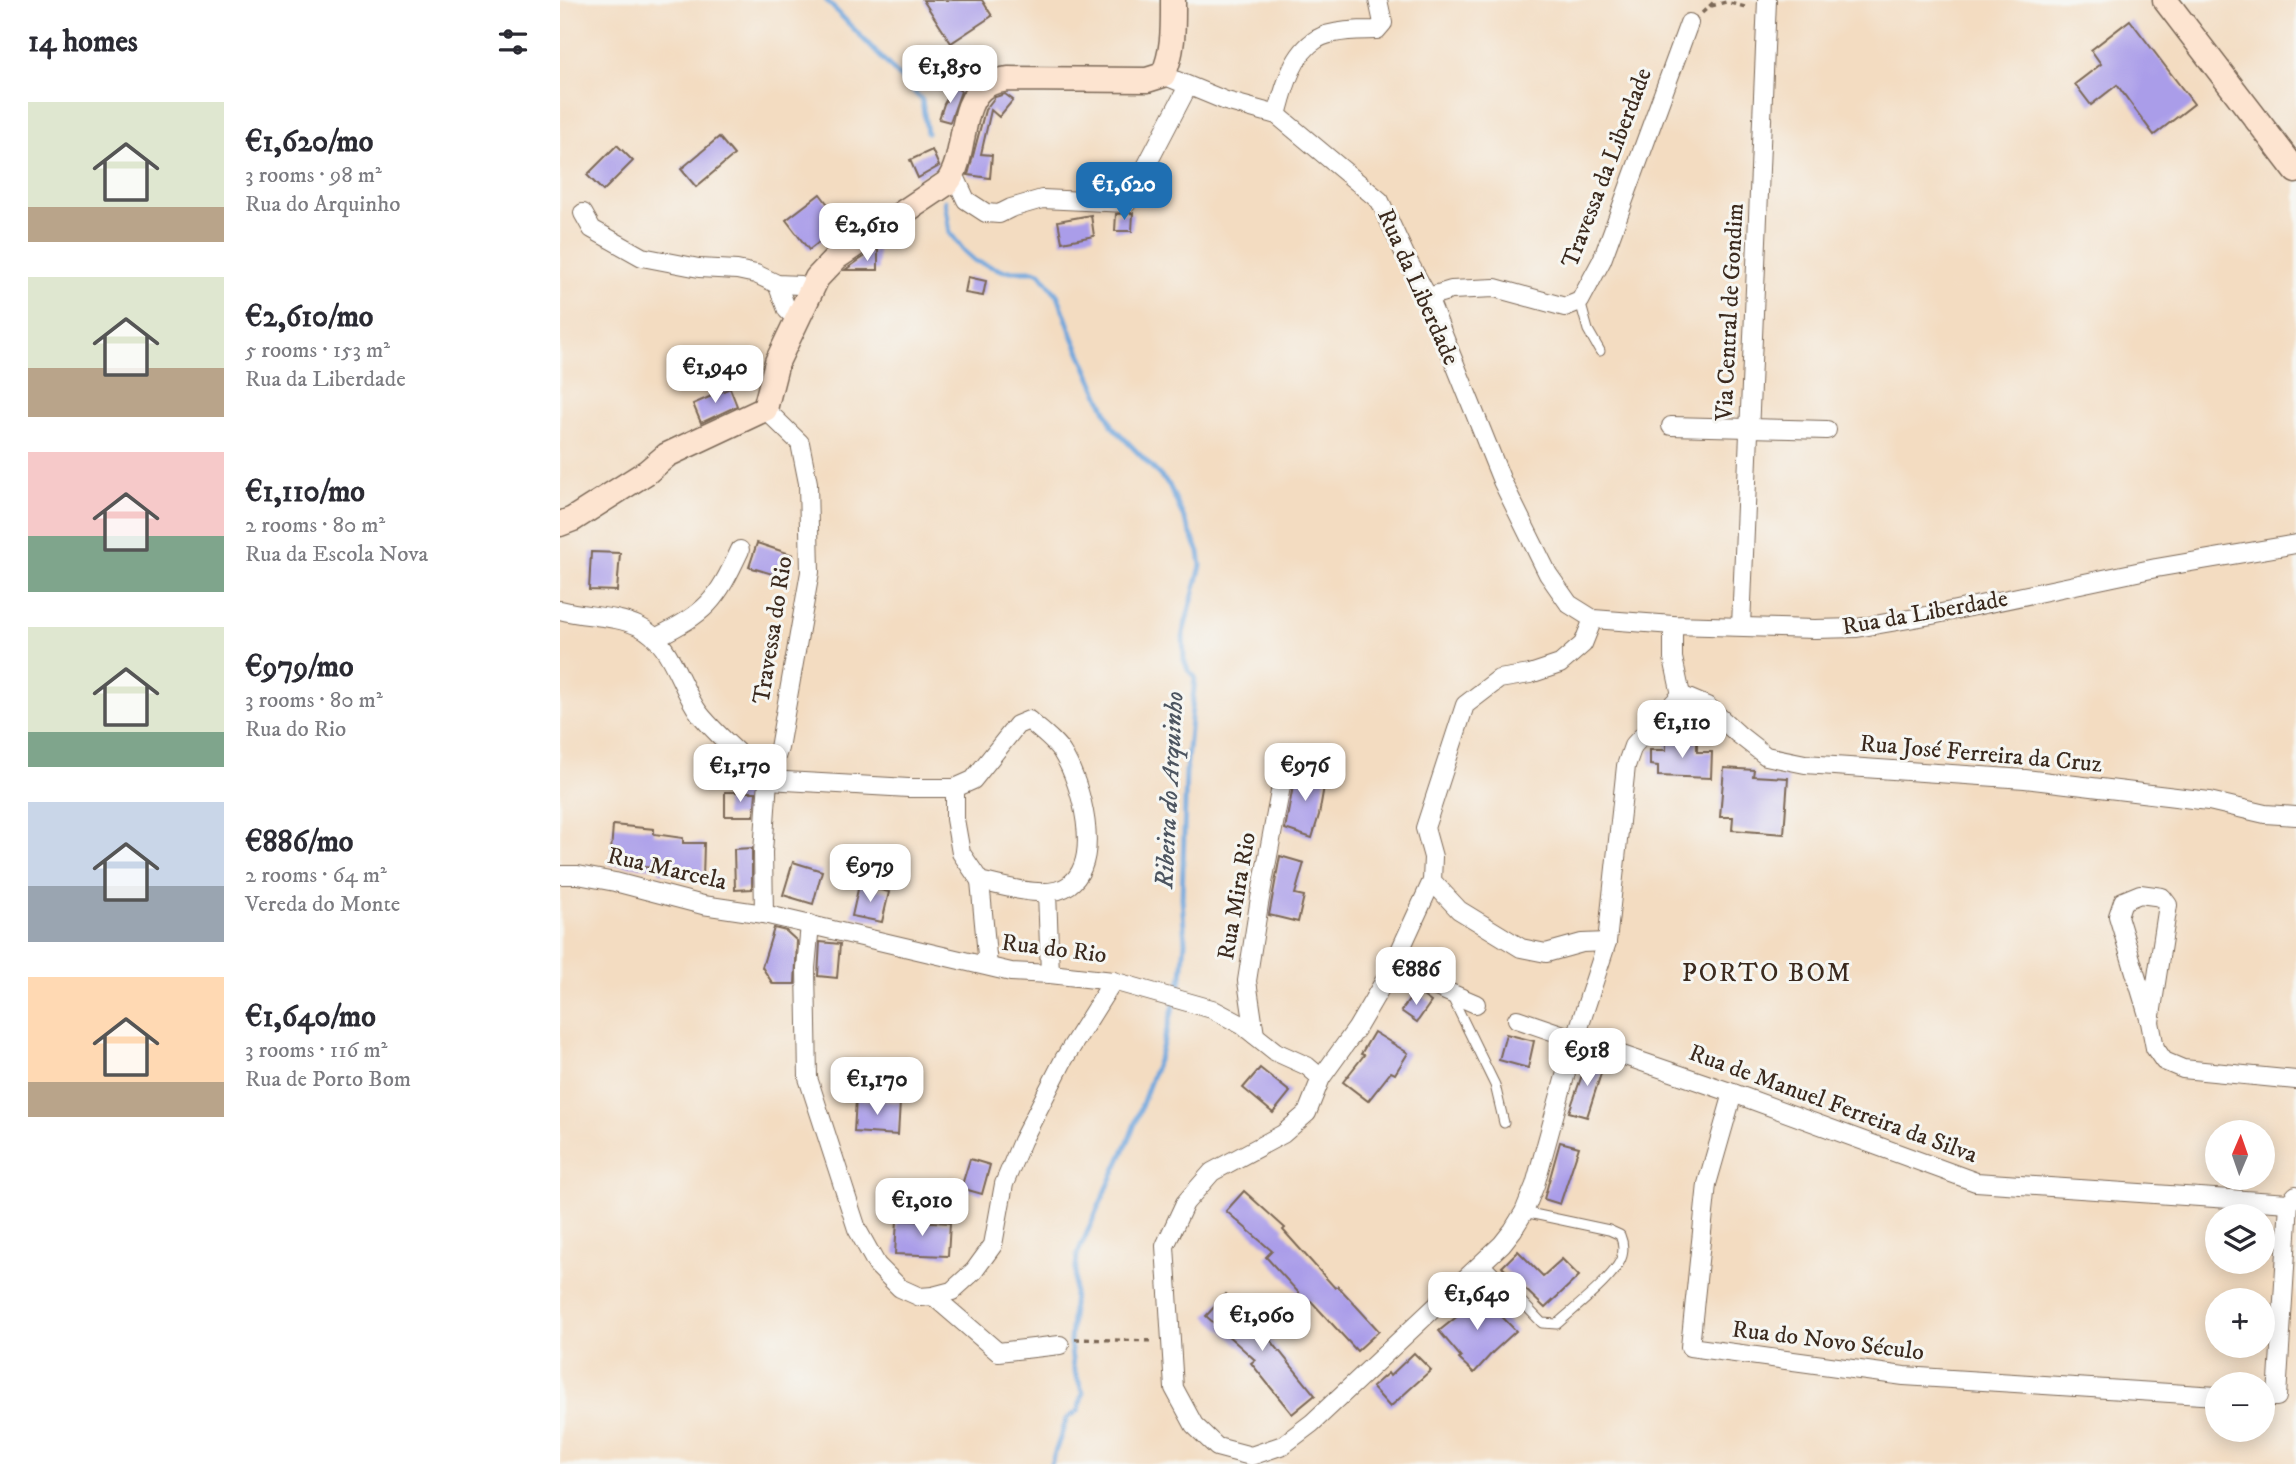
<!DOCTYPE html>
<meta charset="utf-8">
<style>
:root{--surface:#fff;--page:#f2f2f3;--text:#2b2b33;--muted:#7c7c81;--accent:#1f6fb2}
body{margin:0;font-family:"IM FELL DW Pica",serif;background:var(--page);color:var(--text);height:100vh;display:flex;flex-direction:column;font-size:26px;white-space:nowrap}
*{box-sizing:border-box;margin:0}
p{font-size:23px;color:var(--muted)}
.icon{flex:none;width:38px;height:38px;fill:none;stroke:currentColor;stroke-width:2;stroke-linecap:round;stroke-linejoin:round}
.map{position:relative;flex:1;overflow:hidden}
.sheet{display:flex;flex-direction:column;background:var(--surface);width:560px}
.sheet>*{flex:none}
.needle{width:46px;rotate:2deg}
.buttons{position:absolute;left:1645px;top:1120px;display:grid;gap:14px}
.buttons a{display:grid;place-items:center;width:70px;height:70px;border-radius:50%;background:var(--surface);box-shadow:0 4px 18px #0003;font-size:35px}
.price{position:absolute;translate:-50% -60px;padding:0 16px;border-radius:14px;background:#fff;color:#222;font-size:23px;line-height:46px;filter:drop-shadow(0 2px 4px #0008)}
.price::after{content:'';position:absolute;left:50%;top:42px;width:21px;height:16px;margin-left:-10px;background:inherit;clip-path:polygon(0 0,100% 0,50% 100%)}
.price.selected{background:var(--accent);color:#fff}
ul{padding:0;list-style:none}
li{display:flex;align-items:center;gap:21px;height:175px;padding:0 28px}
li span{display:grid;place-items:center;flex:none;width:196px;height:140px;border-radius:0px;color:#555}
li>.icon{margin-inline-start:auto}
span .icon{width:84px;height:84px;fill:#fffc;stroke-width:1}
li b{font-size:30px}
h2{display:flex;justify-content:space-between;align-items:center;height:84px;padding:0 28px;font-size:30px}
main{display:flex;flex:1;min-height:0}
.map>svg:first-child{display:block}
</style>
<main>
<section class="sheet">
<h2>14 homes<svg class="icon" aria-label="filters" viewBox="0 0 24 24"><path d="M4 7h16M4 17h16"/><circle cx="9" cy="7" r="2"/><circle cx="15" cy="17" r="2"/></svg></h2>
<ul>
<li><span style="background:linear-gradient(#dfe7d0 75%,#b9a48a 0)"><svg class="icon" aria-label="home" viewBox="0 0 24 24"><path d="M3 11l9-7 9 7M6 9v11h12V9"/></svg></span><div><b>€1,620/mo</b><p>3 rooms · 98 m²</p><p>Rua do Arquinho</p></div></li>
<li><span style="background:linear-gradient(#dfe7d0 65%,#b9a48a 0)"><svg class="icon" aria-label="home" viewBox="0 0 24 24"><path d="M3 11l9-7 9 7M6 9v11h12V9"/></svg></span><div><b>€2,610/mo</b><p>5 rooms · 153 m²</p><p>Rua da Liberdade</p></div></li>
<li><span style="background:linear-gradient(#f6c9c9 60%,#7fa58c 0)"><svg class="icon" aria-label="home" viewBox="0 0 24 24"><path d="M3 11l9-7 9 7M6 9v11h12V9"/></svg></span><div><b>€1,110/mo</b><p>2 rooms · 80 m²</p><p>Rua da Escola Nova</p></div></li>
<li><span style="background:linear-gradient(#dfe7d0 75%,#7fa58c 0)"><svg class="icon" aria-label="home" viewBox="0 0 24 24"><path d="M3 11l9-7 9 7M6 9v11h12V9"/></svg></span><div><b>€979/mo</b><p>3 rooms · 80 m²</p><p>Rua do Rio</p></div></li>
<li><span style="background:linear-gradient(#c9d6e8 60%,#9aa5b1 0)"><svg class="icon" aria-label="home" viewBox="0 0 24 24"><path d="M3 11l9-7 9 7M6 9v11h12V9"/></svg></span><div><b>€886/mo</b><p>2 rooms · 64 m²</p><p>Vereda do Monte</p></div></li>
<li><span style="background:linear-gradient(#ffd9b3 75%,#b9a48a 0)"><svg class="icon" aria-label="home" viewBox="0 0 24 24"><path d="M3 11l9-7 9 7M6 9v11h12V9"/></svg></span><div><b>€1,640/mo</b><p>3 rooms · 116 m²</p><p>Rua de Porto Bom</p></div></li>
</ul>
</section>
<div class="map">
<svg width="1736" height="1464" viewBox="0 0 1736 1464">
<rect width="100%" height="100%" fill="#f6f6f2"/>
<filter id="ink" filterUnits="userSpaceOnUse"><feTurbulence type="fractalNoise" baseFrequency=".0143" numOctaves="2"/><feDisplacementMap in="SourceGraphic" scale="14" xChannelSelector="R" yChannelSelector="G"/><feConvolveMatrix kernelMatrix="1 2 1 2 8 2 1 2 1" color-interpolation-filters="sRGB"/></filter>
<filter id="wash" filterUnits="userSpaceOnUse"><feTurbulence type="fractalNoise" baseFrequency=".00686" numOctaves="4" result="noise"/><feDisplacementMap in="SourceGraphic" scale="28" xChannelSelector="R" yChannelSelector="G"/><feGaussianBlur stdDeviation="1.57" result="paint"/><feColorMatrix in="noise" values="0 0 0 0 0 0 0 0 0 0 0 0 0 0 0 0 0 1.4 0 .05"/><feComposite in="paint" operator="in"/></filter>
<g filter="url(#wash)">
<rect width="100%" height="100%" fill="#f3dcc1"/>
<g fill="none" stroke-linecap="round" stroke-linejoin="round">
<g stroke="#6ea5dc" stroke-width="5">
<polyline points="266,0 362,100 367,133"/>
<polyline points="385,201 390,233 404,251 415,261 444,271 474,271 480,273 498,296 513,337 553,427 609,485 639,552 641,566 623,633 624,660 628,670 635,677 626,771 622,898 625,942 622,976 600,1055 570,1137 517,1255 510,1342 513,1367 523,1393 518,1411 507,1418 491,1464"/>
</g>
</g>
<g id="blocks">
<g fill="#aa9de9">
<polygon points="363,0 422,0 432,16 391,43"/>
<polygon points="1570,20 1634,104 1594,135 1557,85 1531,105 1515,84 1541,64 1531,50"/>
<polygon points="394,87 401,91 390,122 379,119 384,104"/>
<polygon points="445,94 453,100 439,117 431,110 421,154 432,155 430,178 408,175 425,110 435,97"/>
<polygon points="159,137 174,155 136,187 121,169"/>
<polygon points="57,145 73,161 43,191 27,175"/>
<polygon points="372,150 379,166 358,178 350,160"/>
<polygon points="260,194 283,224 249,250 226,220"/>
<polygon points="573,213 572,231 555,231 556,214"/>
<polygon points="531,215 534,236 502,242 498,221"/>
<polygon points="318,249 318,270 285,270 314,250"/>
<polygon points="408,277 426,281 423,296 405,293"/>
<polygon points="170,388 177,406 141,423 133,404"/>
<polygon points="197,543 233,555 226,578 189,567"/>
<polygon points="31,552 60,553 57,591 29,590"/>
<polygon points="1106,739 1137,740 1137,752 1152,752 1151,778 1098,776 1098,766 1090,765 1090,750 1106,750"/>
<polygon points="1164,768 1194,770 1193,776 1228,778 1224,834 1172,830 1173,817 1160,817"/>
<polygon points="736,770 766,775 759,815 752,838 725,829"/>
<polygon points="165,792 196,792 194,816 165,816"/>
<polygon points="53,825 94,829 94,834 123,838 123,843 144,843 143,880 122,880 122,876 99,872 100,868 50,865"/>
<polygon points="192,848 192,889 175,890 174,849"/>
<polygon points="720,856 744,863 735,894 744,896 738,922 709,915"/>
<polygon points="233,862 262,871 253,904 223,895"/>
<polygon points="299,885 329,892 322,922 292,916"/>
<polygon points="214,928 226,931 237,941 235,984 213,984 202,967"/>
<polygon points="260,942 280,944 277,978 258,976"/>
<polygon points="856,991 871,1002 857,1022 841,1011"/>
<polygon points="814,1032 848,1053 835,1074 831,1072 808,1101 783,1082 804,1055 801,1054"/>
<polygon points="946,1034 974,1041 968,1068 939,1060"/>
<polygon points="1028,1058 1044,1064 1027,1117 1009,1112"/>
<polygon points="700,1068 730,1092 713,1113 683,1088"/>
<polygon points="296,1099 340,1102 338,1135 294,1132"/>
<polygon points="1000,1142 1019,1147 1000,1204 984,1199"/>
<polygon points="410,1159 430,1165 422,1194 401,1188"/>
<polygon points="684,1191 725,1228 723,1230 775,1288 778,1286 819,1331 797,1351 751,1301 748,1303 706,1257 712,1251 666,1211"/>
<polygon points="337,1220 390,1223 388,1256 335,1254"/>
<polygon points="958,1251 983,1276 1002,1259 1019,1276 985,1308 942,1267"/>
<polygon points="918,1292 956,1331 933,1352 914,1373 899,1359 901,1357 879,1331 904,1311 902,1309"/>
<polygon points="666,1294 710,1334 708,1337 755,1395 732,1414 691,1363 695,1360 646,1316"/>
<polygon points="854,1353 871,1370 830,1407 812,1387 828,1373 830,1376"/>
</g>
</g>
</g>
<g filter="url(#ink)">
<use href="#blocks" fill-opacity="0" stroke="#7b6857" stroke-width="2"/>
<g fill="none" stroke-linecap="round" stroke-linejoin="round">
<defs>
<g id="lane">
<polyline points="1020,301 1028,330 1040,351"/>
<polyline points="891,995 935,1085 944,1123"/>
<path d="M 923,1261 L 982,1323 L 997,1324 C 1013,1309 1057,1276 1062,1256 C 1064,1248 1063,1242 1060,1235 L 1049,1230 L 964,1212"/>
</g>
<g id="street">
<polyline points="603,75 666,101 717,115 820,201 847,259 868,297 942,481 988,574 1009,604 1033,619 1113,625 1255,629 1297,628 1372,615 1596,568 1736,544"/>
<path d="M 717,115 C 724,89 732,54 757,39 C 771,30 800,30 817,30 L 823,23 L 818,0"/>
<polyline points="394,174 406,200 426,213 439,214 451,208 482,199 567,203 628,86"/>
<polyline points="23,213 32,229 82,257 139,268 177,270 196,274 217,284 240,285 251,289"/>
<polyline points="217,284 227,310 237,320"/>
<polyline points="868,297 891,290 935,288 1005,307 1020,301 1042,260 1129,23"/>
<polyline points="1111,426 1267,430"/>
<path d="M 0,610 C 26,617 54,615 78,626 C 112,641 119,686 139,713 C 157,736 186,760 208,780"/>
<polyline points="1033,619 1023,644 1000,664 970,674 939,679 905,705 865,828 873,857 872,881 832,968 797,1028 761,1078 747,1113 723,1134 652,1172 625,1203 605,1246 614,1388 634,1425 657,1447 691,1456 723,1445 752,1423 942,1244 953,1230 964,1212 975,1185 1015,1040 1047,942 1066,766 1073,746 1121,695"/>
<polyline points="1113,625 1113,658 1121,695"/>
<polyline points="1181,626 1207,0"/>
<path d="M 95,638 C 147,612 156,602 180,550"/>
<polyline points="1121,695 1147,706 1178,734 1206,756 1245,764 1465,779 1649,801 1705,814 1736,816"/>
<path d="M 208,780 L 349,788 L 395,788 L 413,780 L 457,725 L 469,720 C 479,730 496,741 503,754 C 521,783 543,860 509,885 C 488,901 443,886 420,881 L 401,853 L 395,819 L 395,788"/>
<polyline points="0,875 18,875 55,882 143,905 204,914 451,972 490,974 553,981 652,1009 682,1025 716,1052 747,1066 761,1078"/>
<polyline points="420,881 428,966"/>
<polyline points="872,881 899,910 961,948 986,953 1022,943 1047,942"/>
<polyline points="487,892 490,974"/>
<polyline points="204,914 203,852 208,780 219,748 250,572 248,483 240,443 205,409"/>
<polyline points="250,924 246,968 248,1078 297,1229 317,1265 340,1288 360,1297 373,1296 392,1291 414,1271 433,1245 444,1184 462,1141 504,1059 553,981"/>
<polyline points="832,968 916,1004"/>
<polyline points="957,1019 1173,1093 1416,1182 1729,1203"/>
<polyline points="1590,1022 1558,916 1563,901 1580,894 1602,897 1608,905 1590,1022 1595,1048 1604,1061 1623,1069 1736,1080"/>
<polyline points="695,1035 687,981 699,904 725,765"/>
<polyline points="1173,1093 1147,1184 1130,1347 1344,1376 1657,1396"/>
<polyline points="373,1296 438,1352 500,1345"/>
<polyline points="1703,1397 1717,1397 1729,1203 1736,1195"/>
</g>
<g id="secondary">
<polyline points="1605,0 1736,171"/>
<path d="M 0,524 L 13,519 L 87,472 L 107,455 L 205,409 L 217,362 L 257,278 L 277,257 L 387,183 C 408,157 397,101 427,85 C 433,81 442,80 448,79 L 587,80 L 603,75 C 614,51 613,26 613,0"/>
</g>
</defs>
<use href="#lane" stroke="#7b6857" stroke-width="11"/>
<use href="#street" stroke="#7b6857" stroke-width="20"/>
<use href="#secondary" stroke="#7b6857" stroke-width="27"/>
<g stroke="#7b6857" stroke-width="3.5" stroke-dasharray="5 5" stroke-linecap="butt">
<polyline points="1151,6 1166,2 1189,8"/>
<polyline points="1142,13 1156,0"/>
<polyline points="515,1339 595,1341"/>
</g>
<use href="#lane" stroke="#fff" stroke-width="9"/>
<use href="#street" stroke="#fff" stroke-width="18"/>
<use href="#secondary" stroke="#fde4d0" stroke-width="24"/>
</g>
</g>
<g text-anchor="middle" dominant-baseline="central" stroke-width="6" stroke-linejoin="round" paint-order="stroke">
<g font-size="24" fill="#3b2a1e" stroke="#f6f6f2">
<text transform="translate(1047 168) rotate(-69)">Travessa da Liberdade</text>
<text transform="translate(858 287) rotate(66)">Rua da Liberdade</text>
<text transform="translate(1170 312) rotate(-87)">Via Central de Gondim</text>
<text transform="translate(1365 613) rotate(-10)">Rua da Liberdade</text>
<text transform="translate(213 630) rotate(-81)">Travessa do Rio</text>
<text transform="translate(1421 754) rotate(5)">Rua José Ferreira da Cruz</text>
<text transform="translate(107 869) rotate(13)">Rua Marcela</text>
<text transform="translate(677 896) rotate(-80)">Rua Mira Rio</text>
<text transform="translate(494 949) rotate(7)">Rua do Rio</text>
<text transform="translate(1273 1104) rotate(20)">Rua de Manuel Ferreira da Silva</text>
<text transform="translate(1268 1341) rotate(7)">Rua do Novo Século</text>
</g>
<g font-size="26" font-style="italic" fill="#4d5560" stroke="#f6f6f2">
<text transform="translate(610 790) rotate(-87)">Ribeira do Arquinho</text>
</g>
<g font-size="26" letter-spacing="2" fill="#3b2a1e" stroke="#f6f6f2">
<text x="1207" y="973">PORTO BOM</text>
</g>
</g>
</svg>
<div class="buttons">
<a><svg class="needle" viewBox="-14 -14 28 28"><path d="M0-13l5 13h-10z" fill="#e53935"/><path d="M0 13l5-13h-10z" fill="#7c7c81"/></svg></a>
<a><svg class="icon" aria-label="layers" viewBox="0 0 24 24"><path d="M12 4l9 5-9 5-9-5zM3 14l9 5 9-5"/></svg></a>
<a>+</a>
<a>−</a>
</div>
<b class="price" style="left:390px;top:105px">€1,850</b>
<b class="price selected" style="left:564px;top:222px">€1,620</b>
<b class="price" style="left:307px;top:263px">€2,610</b>
<b class="price" style="left:155px;top:405px">€1,940</b>
<b class="price" style="left:1122px;top:760px">€1,110</b>
<b class="price" style="left:745px;top:803px">€976</b>
<b class="price" style="left:180px;top:804px">€1,170</b>
<b class="price" style="left:310px;top:904px">€979</b>
<b class="price" style="left:856px;top:1007px">€886</b>
<b class="price" style="left:1027px;top:1088px">€918</b>
<b class="price" style="left:317px;top:1117px">€1,170</b>
<b class="price" style="left:362px;top:1238px">€1,010</b>
<b class="price" style="left:917px;top:1332px">€1,640</b>
<b class="price" style="left:702px;top:1353px">€1,060</b>
</div>
</main>
